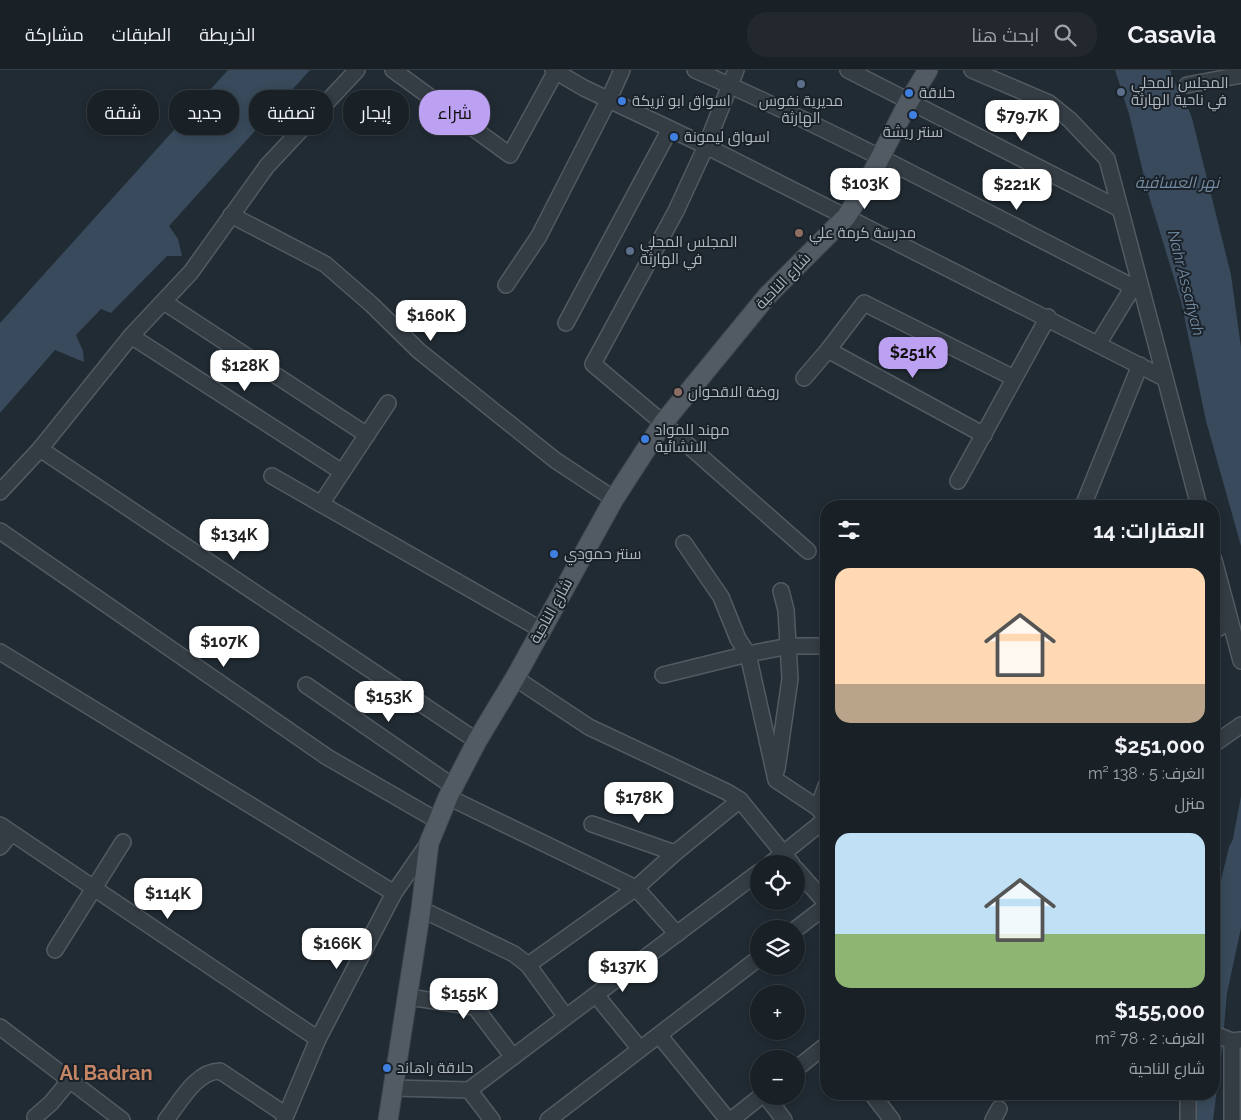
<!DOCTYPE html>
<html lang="ar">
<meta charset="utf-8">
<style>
:root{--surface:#192026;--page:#22282e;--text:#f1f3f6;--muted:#9fa3a7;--line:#373e43;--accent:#bca0f2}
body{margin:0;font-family:Raleway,Cairo,sans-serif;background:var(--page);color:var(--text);direction:rtl;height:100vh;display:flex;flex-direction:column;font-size:19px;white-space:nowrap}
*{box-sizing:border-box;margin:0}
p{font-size:16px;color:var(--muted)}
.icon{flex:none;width:28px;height:28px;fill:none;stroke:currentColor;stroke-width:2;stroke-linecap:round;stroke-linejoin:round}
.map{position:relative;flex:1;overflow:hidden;direction:ltr}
.sheet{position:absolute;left:820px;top:430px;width:400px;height:600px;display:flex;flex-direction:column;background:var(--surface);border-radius:20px;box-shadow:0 2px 8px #0003,0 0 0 1px var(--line);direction:rtl}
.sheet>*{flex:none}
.hud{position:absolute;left:15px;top:20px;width:475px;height:45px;direction:rtl;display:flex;gap:10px}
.fabs{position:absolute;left:750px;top:785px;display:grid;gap:10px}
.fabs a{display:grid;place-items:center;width:55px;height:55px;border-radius:50%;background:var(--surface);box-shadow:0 2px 8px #0003,0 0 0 1px var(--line);font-size:25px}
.price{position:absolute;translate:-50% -42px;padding:0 11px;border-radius:10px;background:#fff;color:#222;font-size:16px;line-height:32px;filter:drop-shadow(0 1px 2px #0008)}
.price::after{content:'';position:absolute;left:50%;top:30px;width:15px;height:11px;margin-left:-8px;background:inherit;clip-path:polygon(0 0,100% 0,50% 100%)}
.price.active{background:var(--accent);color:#111}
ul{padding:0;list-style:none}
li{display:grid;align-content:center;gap:10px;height:265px;padding:0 15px}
li span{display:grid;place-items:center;height:155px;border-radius:15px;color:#555}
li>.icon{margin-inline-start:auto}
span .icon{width:90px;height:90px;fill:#fffc;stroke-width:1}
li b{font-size:21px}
h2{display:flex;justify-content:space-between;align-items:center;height:60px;padding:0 15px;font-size:21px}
.tag{padding:0 18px;border-radius:20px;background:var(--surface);box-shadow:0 2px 8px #0003,0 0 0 1px var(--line);font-size:18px;line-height:45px}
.tag.active{background:var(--accent);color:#111}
header{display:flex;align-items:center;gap:30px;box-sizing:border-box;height:70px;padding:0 25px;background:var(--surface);border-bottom:1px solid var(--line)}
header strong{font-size:24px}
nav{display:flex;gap:28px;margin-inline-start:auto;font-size:18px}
.search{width:350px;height:45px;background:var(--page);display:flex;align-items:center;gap:12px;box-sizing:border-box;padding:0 18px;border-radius:20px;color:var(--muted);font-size:19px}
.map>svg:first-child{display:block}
</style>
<header>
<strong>Casavia</strong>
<div class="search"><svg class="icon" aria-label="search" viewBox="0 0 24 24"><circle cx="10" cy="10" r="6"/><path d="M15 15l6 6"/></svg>ابحث هنا</div>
<nav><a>الخريطة</a><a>الطبقات</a><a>مشاركة</a></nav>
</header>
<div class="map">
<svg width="1241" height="1050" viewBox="0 0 1241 1050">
<rect width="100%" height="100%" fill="#212b33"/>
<g fill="#384a5b">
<polygon points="228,0 310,0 169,156 178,169 182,186 167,186 111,243 101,239 76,265 83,281 84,292 55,280 0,343 0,253"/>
<path d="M 1115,0 L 1170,0 C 1175,17 1186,31 1192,48 L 1231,205 L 1241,277 L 1241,476 L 1206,351 L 1181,231 L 1148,123 L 1129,44 Z"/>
<polygon points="1241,726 1241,858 1227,923 1222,980 1213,1050 1195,1050 1198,1024 1214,1024 1214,896 1221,810 1229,777 1233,769"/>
</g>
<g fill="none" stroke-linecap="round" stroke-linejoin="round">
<defs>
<g id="minor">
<polyline points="393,0 510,85 556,1"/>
<polyline points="553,0 584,18 706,76 1164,308"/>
<path d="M 695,0 C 847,66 993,146 1141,221"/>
<polyline points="736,0 706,76 676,141 593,294 663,353 808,481"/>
<polyline points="848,0 1120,139"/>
<polyline points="972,0 1049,33 1070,50 1107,89 1199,436"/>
<polyline points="1187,15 1241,5"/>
<polyline points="231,145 325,194 371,234 419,281 555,390 614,429"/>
<polyline points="506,215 539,166 609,29 622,0"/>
<polyline points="164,232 367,365"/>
<polyline points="566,253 670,59"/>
<polyline points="131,266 342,402"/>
<polyline points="1098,274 1133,217"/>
<polyline points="828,280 984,365"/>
<polyline points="804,308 828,280 864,233 1014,308"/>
<polyline points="40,379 131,266 191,202 267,96 357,0"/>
<polyline points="272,406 540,559"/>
<polyline points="958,411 1048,247"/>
<polyline points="0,422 40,379 477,671"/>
<polyline points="321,434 388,333"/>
<polyline points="1083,436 1140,295"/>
<polyline points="0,461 327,687 438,751"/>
<polyline points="684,473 721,527 738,569 748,584 776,710 818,738 826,749"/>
<polyline points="1214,490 1241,591"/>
<polyline points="1214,561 1230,551"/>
<polyline points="0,582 394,823"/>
<polyline points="663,605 748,584 789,576 826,576"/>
<polyline points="515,608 589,657 727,722 740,730 792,794"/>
<polyline points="306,615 454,717"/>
<polyline points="1214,674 1241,655"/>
<polyline points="777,699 790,609 786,540 781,521"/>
<polyline points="448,727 636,818 677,864"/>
<polyline points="818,738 826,716"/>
<polyline points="592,754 675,783"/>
<polyline points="0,755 318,969"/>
<polyline points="0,777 11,764"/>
<polyline points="770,794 826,749"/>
<polyline points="796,799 826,833"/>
<polyline points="421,839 514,884 528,895 636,818 675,783 740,730"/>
<polyline points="796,859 826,836"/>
<polyline points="55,880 123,772"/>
<polyline points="528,895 566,947"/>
<polyline points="596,925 640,979"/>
<polyline points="408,927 475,937 513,987"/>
<polyline points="0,957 122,1050"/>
<polyline points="1214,964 1232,971 1241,970"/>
<polyline points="659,965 728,1050"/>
<polyline points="1232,971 1232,1050"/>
<polyline points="796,999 826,975"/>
<polyline points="394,1018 469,1020 492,1050"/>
<polyline points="469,1020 759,802"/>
<polyline points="872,1024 892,1050"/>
<polyline points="1188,1024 1188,1050"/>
<polyline points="766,1026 784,1050"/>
<polyline points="35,1047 51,1033 70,1010"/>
<path d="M 166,1050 C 180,1032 196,1001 220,1001 L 286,1045"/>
<polyline points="284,1050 318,969 394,823 428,774"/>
<polyline points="548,1050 759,888"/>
<polyline points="731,1050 761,1026"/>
<polyline points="993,1050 999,1039"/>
</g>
<polyline id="major" points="388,1050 421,839 429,773 448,727 477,671 515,608 614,429 663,353 768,225 846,147 865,117 909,31 928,0"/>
</defs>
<use href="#minor" stroke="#525a62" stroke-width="18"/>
<use href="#major" stroke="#3e454d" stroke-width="21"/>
<use href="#minor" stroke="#343c44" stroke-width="15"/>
<use href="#major" stroke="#525b64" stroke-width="19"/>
</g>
<g fill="#5c6f8a" stroke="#1a2128" stroke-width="2">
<circle cx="801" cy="14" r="5"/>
<circle cx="1121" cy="22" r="5"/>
<circle cx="630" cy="181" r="5"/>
</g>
<g fill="#3f7fe0" stroke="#1a2128" stroke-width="2">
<circle cx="909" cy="23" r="5"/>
<circle cx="622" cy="31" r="5"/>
<circle cx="913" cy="45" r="5"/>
<circle cx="674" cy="67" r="5"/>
<circle cx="645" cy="369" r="5"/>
<circle cx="554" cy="484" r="5"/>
<circle cx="387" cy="998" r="5"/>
</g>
<g fill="#8d6e63" stroke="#1a2128" stroke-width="2">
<circle cx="799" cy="163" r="5"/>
<circle cx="678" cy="322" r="5"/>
</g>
<g text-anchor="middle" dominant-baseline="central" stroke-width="4" stroke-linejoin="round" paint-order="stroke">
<g font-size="15" fill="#aeb7c1" stroke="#1a2128" text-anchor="start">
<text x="1131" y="13">المجلس المحلي<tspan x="1131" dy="17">في ناحية الهارثة</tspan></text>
<text x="919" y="23">حلاقة</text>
<text x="632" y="31">اسواق ابو تريكة</text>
<text x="801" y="31" text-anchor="middle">مديرية نفوس<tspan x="801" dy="17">الهارثة</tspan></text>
<text x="913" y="62" text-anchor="middle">سنتر ريشة</text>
<text x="684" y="67">اسواق ليمونة</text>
<text x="809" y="163">مدرسة كرمة علي</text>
<text x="640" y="172">المجلس المحلي<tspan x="640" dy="17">في الهارثة</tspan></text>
<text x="688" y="322">روضة الاقحوان</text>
<text x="655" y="360">مهند للمواد<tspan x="655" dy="17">الانشائية</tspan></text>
<text x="564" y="484">سنتر حمودي</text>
<text x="397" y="998">حلاقة راهاند</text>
</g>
<g font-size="15" fill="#aeb7c1" stroke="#1a2128">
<text transform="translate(783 211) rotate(-46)">شارع الناحية</text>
<text transform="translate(551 541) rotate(-61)">شارع الناحية</text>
</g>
<g font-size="16" font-style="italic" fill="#728ba1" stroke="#1a2128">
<text x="1177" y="112">نهر العسافية</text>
<text transform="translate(1186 213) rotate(76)">Nahr Assafiyah</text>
</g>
<g font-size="20" font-weight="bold" fill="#c58665" stroke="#1a2128">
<text x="106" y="1003">Al Badran</text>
</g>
</g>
</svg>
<div class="fabs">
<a><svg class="icon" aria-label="locate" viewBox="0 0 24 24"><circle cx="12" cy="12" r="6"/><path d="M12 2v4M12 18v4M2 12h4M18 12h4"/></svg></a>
<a><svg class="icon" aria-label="layers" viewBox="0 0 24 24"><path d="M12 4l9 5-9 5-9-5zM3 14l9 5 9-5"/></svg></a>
<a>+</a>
<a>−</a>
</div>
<b class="price" style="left:1022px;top:72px">$79.7K</b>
<b class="price" style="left:865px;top:140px">$103K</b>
<b class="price" style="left:1017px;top:141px">$221K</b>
<b class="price" style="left:431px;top:272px">$160K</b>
<b class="price active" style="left:913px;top:309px">$251K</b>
<b class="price" style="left:245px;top:322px">$128K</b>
<b class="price" style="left:234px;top:491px">$134K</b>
<b class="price" style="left:224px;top:598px">$107K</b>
<b class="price" style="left:389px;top:653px">$153K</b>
<b class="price" style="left:639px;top:754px">$178K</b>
<b class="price" style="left:168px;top:850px">$114K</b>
<b class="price" style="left:337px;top:900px">$166K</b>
<b class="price" style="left:623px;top:923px">$137K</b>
<b class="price" style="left:464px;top:950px">$155K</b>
<div class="hud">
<a class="tag active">شراء</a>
<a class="tag">إيجار</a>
<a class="tag">تصفية</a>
<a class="tag">جديد</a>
<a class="tag">شقة</a>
</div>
<section class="sheet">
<h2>العقارات: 14<svg class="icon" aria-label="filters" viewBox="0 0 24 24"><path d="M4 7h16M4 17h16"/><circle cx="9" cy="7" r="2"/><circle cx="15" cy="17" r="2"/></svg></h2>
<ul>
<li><span style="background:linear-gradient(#ffd9b3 75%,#b9a48a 0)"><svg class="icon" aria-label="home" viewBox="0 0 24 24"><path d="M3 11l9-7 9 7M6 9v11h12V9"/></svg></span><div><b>$251,000</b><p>الغرف: 5 · 138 m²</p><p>منزل</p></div></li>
<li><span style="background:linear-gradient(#bfe0f5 65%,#8fb573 0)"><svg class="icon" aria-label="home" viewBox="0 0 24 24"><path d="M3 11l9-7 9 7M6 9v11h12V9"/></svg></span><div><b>$155,000</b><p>الغرف: 2 · 78 m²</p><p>شارع الناحية</p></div></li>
</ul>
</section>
</div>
